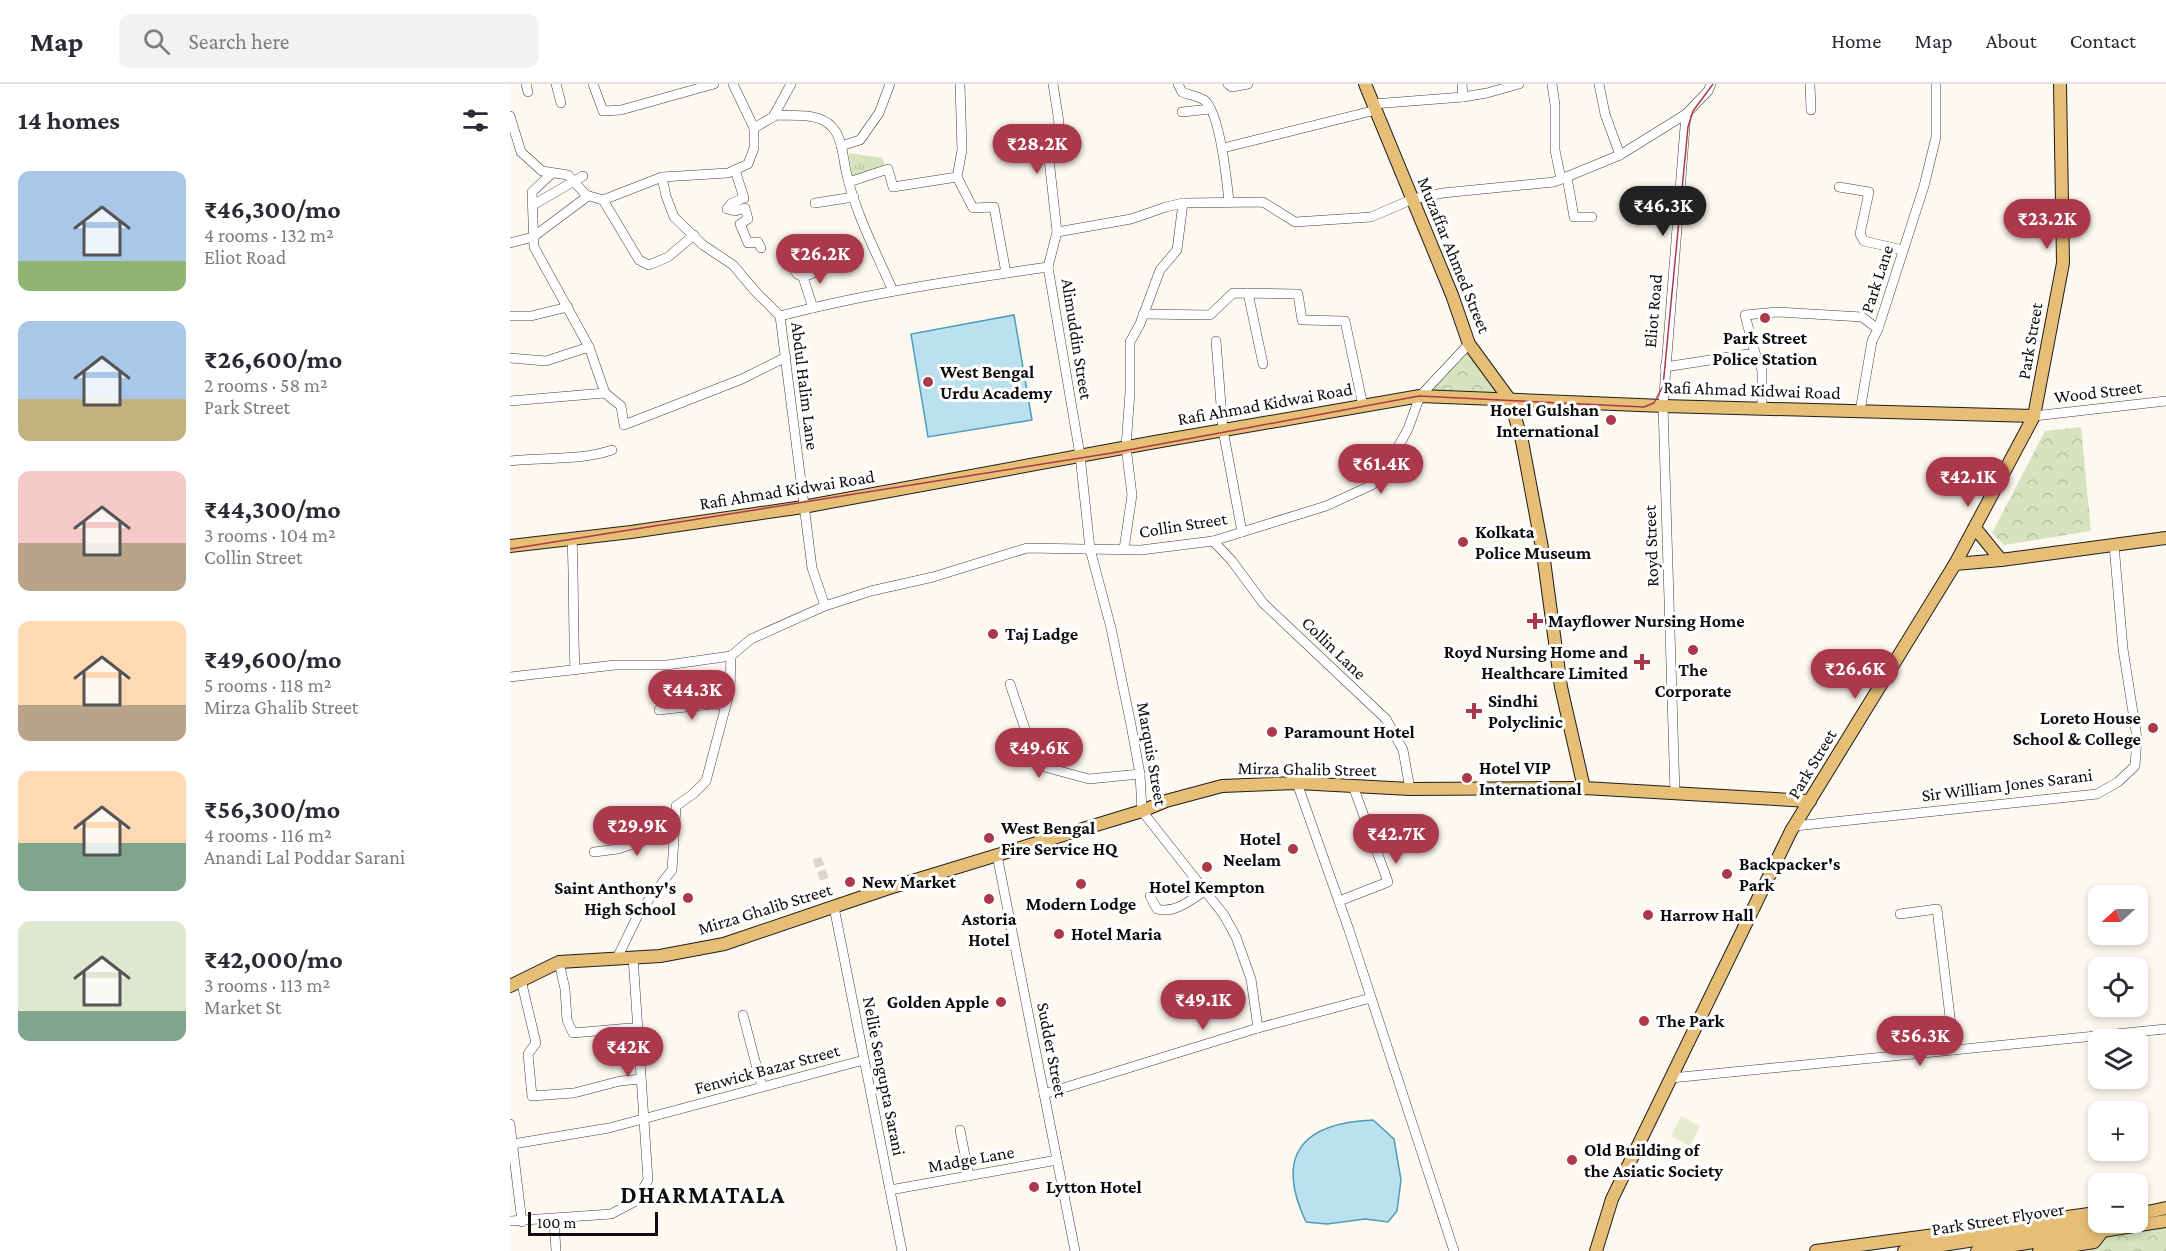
<!DOCTYPE html>
<meta charset="utf-8">
<style>
:root{--surface:#fff;--page:#f2f2f3;--text:#2b2b33;--muted:#7c7c81;--line:#e1e1e2;--accent:#ab384b}
body{margin:0;font-family:"Crimson Pro",serif;background:var(--page);color:var(--text);height:100vh;display:flex;flex-direction:column;font-size:22px;white-space:nowrap}
*{box-sizing:border-box;margin:0}
p{font-size:20px;color:var(--muted)}
.icon{flex:none;width:33px;height:33px;fill:none;stroke:currentColor;stroke-width:2;stroke-linecap:round;stroke-linejoin:round}
.map{position:relative;flex:1;overflow:hidden}
.details{display:flex;flex-direction:column;background:var(--surface);width:510px}
.details>*{flex:none}
.needle{width:39px;rotate:249deg}
.fabs{position:absolute;left:1578px;top:801px;display:grid;gap:12px}
.fabs a{display:grid;place-items:center;width:60px;height:60px;border-radius:12px;background:var(--surface);box-shadow:0 3px 9px #0003;font-size:30px}
.scale{position:absolute;left:18px;bottom:15px;width:130px;box-sizing:border-box;padding-left:6px;border:3px solid #0d0d0d;border-top:0;font-size:16px;line-height:21px;white-space:nowrap;color:#0d0d0d;-webkit-text-stroke:4px #fff;paint-order:stroke}
.price{position:absolute;translate:-50% -51px;padding:0 14px;border-radius:21px;background:var(--accent);color:#fff;font-size:20px;line-height:39px;filter:drop-shadow(0 2px 3px #0008)}
.price::after{content:'';position:absolute;left:50%;top:36px;width:18px;height:14px;margin-left:-9px;background:inherit;clip-path:polygon(0 0,100% 0,50% 100%)}
.price.selected{background:#222;color:#fff}
ul{padding:0;list-style:none}
li{display:flex;align-items:center;gap:18px;height:150px;padding:0 18px}
li span{display:grid;place-items:center;flex:none;width:168px;height:120px;border-radius:12px;color:#555}
li>.icon{margin-inline-start:auto}
span .icon{width:72px;height:72px;fill:#fffc;stroke-width:1}
li b{font-size:26px}
h2{display:flex;justify-content:space-between;align-items:center;height:72px;padding:0 18px;font-size:26px}
header{display:flex;align-items:center;gap:36px;box-sizing:border-box;height:84px;padding:0 30px;background:var(--surface);border-bottom:2px solid var(--line)}
header strong{font-size:28px}
nav{display:flex;gap:33px;margin-inline-start:auto;font-size:21px}
.search{width:420px;height:54px;background:var(--page);display:flex;align-items:center;gap:15px;box-sizing:border-box;padding:0 21px;border-radius:12px;color:var(--muted);font-size:22px}
main{display:flex;flex:1;min-height:0}
.map>svg:first-child{display:block}
</style>
<header>
<strong>Map</strong>
<div class="search"><svg class="icon" aria-label="search" viewBox="0 0 24 24"><circle cx="10" cy="10" r="6"/><path d="M15 15l6 6"/></svg>Search here</div>
<nav><a>Home</a><a>Map</a><a>About</a><a>Contact</a></nav>
</header>
<main>
<section class="details">
<h2>14 homes<svg class="icon" aria-label="filters" viewBox="0 0 24 24"><path d="M4 7h16M4 17h16"/><circle cx="9" cy="7" r="2"/><circle cx="15" cy="17" r="2"/></svg></h2>
<ul>
<li><span style="background:linear-gradient(#a9c7e8 75%,#8fb573 0)"><svg class="icon" aria-label="home" viewBox="0 0 24 24"><path d="M3 11l9-7 9 7M6 9v11h12V9"/></svg></span><div><b>₹46,300/mo</b><p>4 rooms · 132 m²</p><p>Eliot Road</p></div></li>
<li><span style="background:linear-gradient(#a9c7e8 65%,#c2b280 0)"><svg class="icon" aria-label="home" viewBox="0 0 24 24"><path d="M3 11l9-7 9 7M6 9v11h12V9"/></svg></span><div><b>₹26,600/mo</b><p>2 rooms · 58 m²</p><p>Park Street</p></div></li>
<li><span style="background:linear-gradient(#f6c9c9 60%,#b9a48a 0)"><svg class="icon" aria-label="home" viewBox="0 0 24 24"><path d="M3 11l9-7 9 7M6 9v11h12V9"/></svg></span><div><b>₹44,300/mo</b><p>3 rooms · 104 m²</p><p>Collin Street</p></div></li>
<li><span style="background:linear-gradient(#ffd9b3 70%,#b9a48a 0)"><svg class="icon" aria-label="home" viewBox="0 0 24 24"><path d="M3 11l9-7 9 7M6 9v11h12V9"/></svg></span><div><b>₹49,600/mo</b><p>5 rooms · 118 m²</p><p>Mirza Ghalib Street</p></div></li>
<li><span style="background:linear-gradient(#ffd9b3 60%,#7fa58c 0)"><svg class="icon" aria-label="home" viewBox="0 0 24 24"><path d="M3 11l9-7 9 7M6 9v11h12V9"/></svg></span><div><b>₹56,300/mo</b><p>4 rooms · 116 m²</p><p>Anandi Lal Poddar Sarani</p></div></li>
<li><span style="background:linear-gradient(#dfe7d0 75%,#7fa58c 0)"><svg class="icon" aria-label="home" viewBox="0 0 24 24"><path d="M3 11l9-7 9 7M6 9v11h12V9"/></svg></span><div><b>₹42,000/mo</b><p>3 rooms · 113 m²</p><p>Market St</p></div></li>
</ul>
</section>
<div class="map">
<svg width="1656" height="1167" viewBox="0 0 1656 1167">
<defs>
<pattern id="grass-tufts" width="24" height="20" patternUnits="userSpaceOnUse" patternTransform="scale(1.5)"><rect width="24" height="20" fill="#d6e3be"/><path d="M3 7l-1-3M5 7V3M7 7l1-3M15 17l-1-3M17 17v-4M19 17l1-3" fill="none" stroke="#b6c2a2"/></pattern>
<pattern id="park-crowns" width="20" height="18" patternUnits="userSpaceOnUse" patternTransform="scale(1.5)"><rect width="20" height="18" fill="#d6e3be"/><path d="M2 6a3 3 0 1 1 6 0M12 15a3 3 0 1 1 6 0" fill="none" stroke="#b6c2a2"/></pattern>
</defs>
<rect width="100%" height="100%" fill="#fdf9f0"/>
<polygon fill="url(#grass-tufts)" points="339,69 373,74 375,86 342,96"/>
<g fill="url(#park-crowns)">
<polygon points="959,268 993,313 918,308"/>
<polygon points="1571,343 1581,447 1494,461 1482,449 1535,347"/>
<polygon points="1656,1138 1656,1167 1492,1167"/>
</g>
<polygon fill="#e5ecce" points="1171,1032 1190,1042 1180,1062 1161,1052"/>
<g fill="#bbe1ee" stroke="#4c9cbb" stroke-width="1.5">
<polygon points="504,231 522,336 418,353 401,250"/>
<path d="M 863,1036 L 884,1055 L 891,1096 L 887,1127 L 878,1138 L 855,1135 L 817,1140 L 796,1138 C 764,1070 793,1039 863,1036 Z"/>
</g>
<g fill="none" stroke-linecap="round" stroke-linejoin="round">
<polyline stroke="#d9d6ce" stroke-width="9" stroke-dasharray="9 4.5" stroke-linecap="butt" points="307,774 315,797"/>
<defs>
<g id="minor">
<polyline points="16,0 18,8"/>
<polyline points="46,0 51,19"/>
<polyline points="83,0 93,27 111,26 204,0"/>
<polyline points="223,0 244,44"/>
<polyline points="281,0 263,33 244,44 244,64 238,80 218,89 152,93 156,112 164,133 193,161 223,181 245,207 270,232 302,484 315,522"/>
<polyline points="450,0 452,66 447,93 463,124 484,123 496,189"/>
<polyline points="543,0 549,38 539,75 547,148 538,183 570,371 580,465 601,544 621,641 630,690 632,727 714,831 726,853 741,895 748,944"/>
<path d="M 668,0 L 672,8 C 679,11 688,12 694,16 C 710,27 717,98 719,118"/>
<polyline points="718,0 722,3 738,0"/>
<polyline points="952,0 953,13"/>
<polyline points="1042,0 1045,21 1045,66 1051,95"/>
<polyline points="1089,0 1095,30 1110,71"/>
<polyline points="1300,0 1301,26"/>
<polyline points="863,20 953,13 977,9 1009,0"/>
<polyline points="672,28 700,25"/>
<path d="M 264,31 C 282,32 309,28 322,43 C 332,53 333,73 336,87 C 345,129 366,168 383,207"/>
<polyline points="0,32 11,68 32,87 58,91 76,111 93,116 152,93"/>
<polyline points="331,62 350,56 369,29 380,0"/>
<polyline points="713,64 866,26"/>
<polyline points="225,86 234,114 222,119 217,125 225,127 235,124 238,135 230,140 238,159 248,158 251,164"/>
<polyline points="42,89 22,108 24,163 79,263 95,309 111,322 114,341 232,295 276,273"/>
<polyline points="1057,93 1064,133 1082,133"/>
<polyline points="339,98 378,85 383,103 447,93"/>
<polyline points="1329,103 1359,108 1350,150 1354,157 1393,166"/>
<polyline points="93,116 129,176 139,181 158,173 184,151"/>
<polyline points="305,119 344,113"/>
<polyline points="23,121 73,92"/>
<polyline points="547,148 621,135 656,123 673,119 753,118 785,138 861,133 903,115 933,109 1044,98 1110,71 1176,30"/>
<polyline points="0,159 23,153 78,112"/>
<polyline points="280,177 287,190 293,193"/>
<polyline points="738,209 753,280"/>
<polyline points="303,224 293,193 323,181"/>
<polyline points="633,230 700,231 723,209 788,210 792,236 835,237 853,322"/>
<polyline points="0,232 21,232 58,223"/>
<path d="M 270,232 C 358,209 448,196 538,183"/>
<polyline points="706,257 713,346 732,448"/>
<polyline points="1245,269 1252,286 1252,325"/>
<polyline points="0,274 36,277 79,263"/>
<polyline points="1155,283 1245,269 1235,231 1267,228 1352,233 1368,245 1414,102 1426,53 1426,0"/>
<polyline points="0,317 95,309"/>
<polyline points="1350,327 1362,257 1368,245"/>
<polyline points="1524,332 1656,317"/>
<path d="M 0,377 C 34,373 69,377 102,366"/>
<path d="M 62,455 C 64,499 63,542 65,586"/>
<polyline points="703,457 722,477 753,519 876,635 893,666 900,705"/>
<polyline points="614,465 622,411 616,363 620,308 620,258 630,240 650,186 667,166 673,119"/>
<polyline points="221,572 241,555 315,522 361,507 423,493 517,464 631,466 703,457 816,422 862,401 878,381 898,345 910,312 959,260"/>
<polyline points="0,593 105,581 157,581 221,572"/>
<polyline points="500,600 527,681 579,695 630,690"/>
<polyline points="149,626 203,620 215,621"/>
<polyline points="787,699 839,846 944,1167"/>
<polyline points="1165,709 1153,322 1176,30 1198,7 1201,0"/>
<polyline points="1285,742 1587,710 1608,698 1625,682 1627,654 1613,565 1604,461"/>
<polyline points="84,768 108,765 138,755 163,750"/>
<polyline points="487,771 565,1167"/>
<path d="M 640,812 L 647,825 C 664,830 681,816 695,807"/>
<polyline points="829,817 878,798 843,702"/>
<polyline points="324,823 392,1167"/>
<polyline points="1390,830 1427,825 1444,966"/>
<polyline points="107,874 130,827 162,786 166,722 183,710 196,697 220,606 221,572"/>
<polyline points="49,878 55,905 57,936 63,949 120,944 128,945"/>
<polyline points="11,896 26,959 18,970 22,1012 64,1009 110,997 131,995"/>
<polyline points="233,931 252,1003"/>
<polyline points="1161,994 1656,945"/>
<polyline points="534,1010 748,944 861,914"/>
<polyline points="0,1040 12,1138"/>
<polyline points="450,1046 459,1092"/>
<polyline points="3,1060 99,1044 354,976"/>
<polyline points="380,1106 547,1076"/>
<polyline points="44,1135 46,1167"/>
<polyline points="0,1137 101,1130 126,1117 138,1096 123,873"/>
</g>
<g id="major">
<polyline points="855,0 942,211 959,260 1000,316 1012,357 1033,469 1051,603 1074,704"/>
<polyline points="1465,444 1491,476"/>
<polyline points="0,462 121,448 293,423 645,358 910,312 1153,322 1524,332"/>
<polyline points="1445,480 1491,476 1656,454"/>
<polyline points="0,902 49,878 150,872 214,860 376,805 632,727 656,717 712,702 787,699 900,705 1074,704 1300,717"/>
<polyline points="1628,1130 1656,1124"/>
<polyline points="1086,1167 1102,1115 1281,747 1445,480 1524,332 1553,179 1550,0"/>
<polyline points="1306,1167 1579,1130 1588,1136"/>
<polyline points="1394,1167 1588,1137"/>
<polyline points="1467,1167 1656,1137"/>
<polyline points="1529,1167 1584,1158 1591,1149"/>
</g>
</defs>
<use href="#minor" stroke="#404040" stroke-width="10"/>
<use href="#major" stroke="#1e1e1e" stroke-width="14"/>
<use href="#minor" stroke="#fff" stroke-width="9"/>
<use href="#major" stroke="#e6be76" stroke-width="12"/>
<polyline stroke="#ab384b" stroke-width="1.5" points="0,465 602,369 909,312 1134,323 1144,319 1153,302 1178,43 1183,27 1203,0"/>
</g>
<g fill="#ab384b" stroke="#fff" stroke-width="2">
<circle cx="1255" cy="234" r="6"/>
<circle cx="418" cy="298" r="6"/>
<circle cx="1101" cy="336" r="6"/>
<circle cx="953" cy="458" r="6"/>
<path d="M1022 528h6v6h6v6h-6v6h-6v-6h-6v-6h6z"/>
<circle cx="483" cy="550" r="6"/>
<circle cx="1183" cy="566" r="6"/>
<path d="M1129 569h6v6h6v6h-6v6h-6v-6h-6v-6h6z"/>
<path d="M961 618h6v6h6v6h-6v6h-6v-6h-6v-6h6z"/>
<circle cx="1643" cy="644" r="6"/>
<circle cx="762" cy="648" r="6"/>
<circle cx="957" cy="694" r="6"/>
<circle cx="479" cy="754" r="6"/>
<circle cx="783" cy="765" r="6"/>
<circle cx="697" cy="783" r="6"/>
<circle cx="1217" cy="790" r="6"/>
<circle cx="340" cy="798" r="6"/>
<circle cx="571" cy="800" r="6"/>
<circle cx="178" cy="814" r="6"/>
<circle cx="479" cy="815" r="6"/>
<circle cx="1138" cy="831" r="6"/>
<circle cx="549" cy="850" r="6"/>
<circle cx="491" cy="918" r="6"/>
<circle cx="1134" cy="937" r="6"/>
<circle cx="1062" cy="1076" r="6"/>
<circle cx="524" cy="1103" r="6"/>
</g>
<g text-anchor="middle" dominant-baseline="central" stroke-width="6" stroke-linejoin="round" paint-order="stroke">
<g font-size="18" fill="#0d0d0d" stroke="#fff">
<text transform="translate(944 171) rotate(68)">Muzaffar Ahmed Street</text>
<text transform="translate(1367 195) rotate(-72)">Park Lane</text>
<text transform="translate(1143 227) rotate(-85)">Eliot Road</text>
<text transform="translate(567 255) rotate(81)">Alimuddin Street</text>
<text transform="translate(1520 257) rotate(-80)">Park Street</text>
<text transform="translate(295 302) rotate(83)">Abdul Halim Lane</text>
<text transform="translate(1242 306) rotate(2)">Rafi Ahmad Kidwai Road</text>
<text transform="translate(1588 308) rotate(-7)">Wood Street</text>
<text transform="translate(755 320) rotate(-10)">Rafi Ahmad Kidwai Road</text>
<text transform="translate(277 406) rotate(-9)">Rafi Ahmad Kidwai Road</text>
<text transform="translate(673 441) rotate(-9)">Collin Street</text>
<text transform="translate(1141 462) rotate(-92)">Royd Street</text>
<text transform="translate(824 564) rotate(44)">Collin Lane</text>
<text transform="translate(642 670) rotate(80)">Marquis Street</text>
<text transform="translate(1302 680) rotate(-59)">Park Street</text>
<text transform="translate(797 685) rotate(1)">Mirza Ghalib Street</text>
<text transform="translate(1497 701) rotate(-7)">Sir William Jones Sarani</text>
<text transform="translate(255 825) rotate(-17)">Mirza Ghalib Street</text>
<text transform="translate(542 966) rotate(79)">Sudder Street</text>
<text transform="translate(257 985) rotate(-15)">Fenwick Bazar Street</text>
<text transform="translate(374 992) rotate(79)">Nellie Sengupta Sarani</text>
<text transform="translate(461 1075) rotate(-10)">Madge Lane</text>
<text transform="translate(1488 1135) rotate(-9)">Park Street Flyover</text>
</g>
<g font-size="18" font-weight="bold" fill="#0d0d0d" stroke="#fff" text-anchor="start">
<text x="1255" y="254" text-anchor="middle">Park Street<tspan x="1255" dy="21">Police Station</tspan></text>
<text x="430" y="288">West Bengal<tspan x="430" dy="21">Urdu Academy</tspan></text>
<text x="1089" y="326" text-anchor="end">Hotel Gulshan<tspan x="1089" dy="21">International</tspan></text>
<text x="965" y="448">Kolkata<tspan x="965" dy="21">Police Museum</tspan></text>
<text x="1038" y="537">Mayflower Nursing Home</text>
<text x="495" y="550">Taj Ladge</text>
<text x="1118" y="568" text-anchor="end">Royd Nursing Home and<tspan x="1118" dy="21">Healthcare Limited</tspan></text>
<text x="1183" y="586" text-anchor="middle">The<tspan x="1183" dy="21">Corporate</tspan></text>
<text x="978" y="617">Sindhi<tspan x="978" dy="21">Polyclinic</tspan></text>
<text x="1631" y="634" text-anchor="end">Loreto House<tspan x="1631" dy="21">School &amp; College</tspan></text>
<text x="774" y="648">Paramount Hotel</text>
<text x="969" y="684">Hotel VIP<tspan x="969" dy="21">International</tspan></text>
<text x="491" y="744">West Bengal<tspan x="491" dy="21">Fire Service HQ</tspan></text>
<text x="771" y="755" text-anchor="end">Hotel<tspan x="771" dy="21">Neelam</tspan></text>
<text x="1229" y="780">Backpacker's<tspan x="1229" dy="21">Park</tspan></text>
<text x="352" y="798">New Market</text>
<text x="697" y="803" text-anchor="middle">Hotel Kempton</text>
<text x="166" y="804" text-anchor="end">Saint Anthony's<tspan x="166" dy="21">High School</tspan></text>
<text x="571" y="820" text-anchor="middle">Modern Lodge</text>
<text x="1150" y="831">Harrow Hall</text>
<text x="479" y="835" text-anchor="middle">Astoria<tspan x="479" dy="21">Hotel</tspan></text>
<text x="561" y="850">Hotel Maria</text>
<text x="479" y="918" text-anchor="end">Golden Apple</text>
<text x="1146" y="937">The Park</text>
<text x="1074" y="1066">Old Building of<tspan x="1074" dy="21">the Asiatic Society</tspan></text>
<text x="536" y="1103">Lytton Hotel</text>
</g>
<g font-size="24" font-weight="bold" letter-spacing="1.5" fill="#0d0d0d" stroke="#fff">
<text x="193" y="1110">DHARMATALA</text>
</g>
</g>
</svg>
<div class="fabs">
<a><svg class="needle" viewBox="-14 -14 28 28"><path d="M0-13l5 13h-10z" fill="#e53935"/><path d="M0 13l5-13h-10z" fill="#7c7c81"/></svg></a>
<a><svg class="icon" aria-label="locate" viewBox="0 0 24 24"><circle cx="12" cy="12" r="6"/><path d="M12 2v4M12 18v4M2 12h4M18 12h4"/></svg></a>
<a><svg class="icon" aria-label="layers" viewBox="0 0 24 24"><path d="M12 4l9 5-9 5-9-5zM3 14l9 5 9-5"/></svg></a>
<a>+</a>
<a>−</a>
</div>
<div class="scale">100 m</div>
<b class="price" style="left:527px;top:91px">₹28.2K</b>
<b class="price selected" style="left:1153px;top:153px">₹46.3K</b>
<b class="price" style="left:1537px;top:166px">₹23.2K</b>
<b class="price" style="left:310px;top:201px">₹26.2K</b>
<b class="price" style="left:871px;top:411px">₹61.4K</b>
<b class="price" style="left:1458px;top:424px">₹42.1K</b>
<b class="price" style="left:1345px;top:616px">₹26.6K</b>
<b class="price" style="left:182px;top:637px">₹44.3K</b>
<b class="price" style="left:529px;top:695px">₹49.6K</b>
<b class="price" style="left:127px;top:773px">₹29.9K</b>
<b class="price" style="left:886px;top:781px">₹42.7K</b>
<b class="price" style="left:693px;top:947px">₹49.1K</b>
<b class="price" style="left:1410px;top:983px">₹56.3K</b>
<b class="price" style="left:118px;top:994px">₹42K</b>
</div>
</main>
